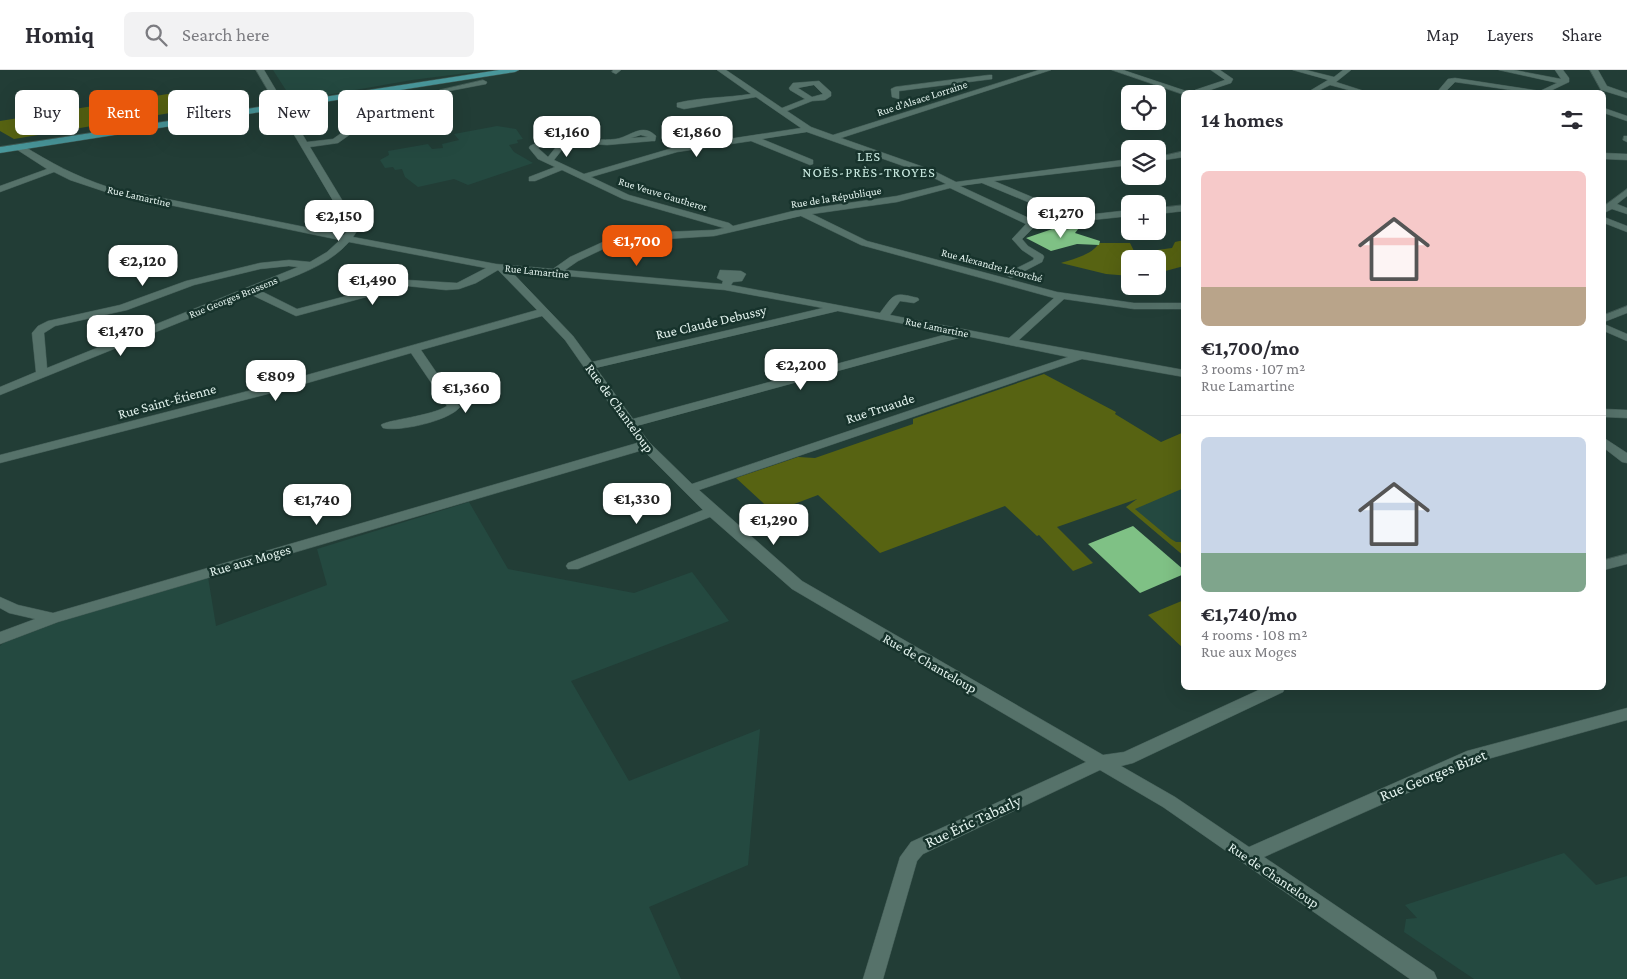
<!DOCTYPE html>
<meta charset="utf-8">
<style>
:root{--surface:#fff;--page:#f2f2f3;--text:#2b2b33;--muted:#7c7c81;--line:#e1e1e2;--accent:#ea580c}
body{margin:0;font-family:"Crimson Pro",serif;background:var(--page);color:var(--text);height:100vh;display:flex;flex-direction:column;font-size:19px;white-space:nowrap}
*{box-sizing:border-box;margin:0}
p{font-size:16px;color:var(--muted)}
.icon{flex:none;width:28px;height:28px;fill:none;stroke:currentColor;stroke-width:2;stroke-linecap:round;stroke-linejoin:round}
.map{position:relative;flex:1;overflow:hidden}
.side{position:absolute;left:1181px;top:20px;width:425px;height:600px;display:flex;flex-direction:column;background:var(--surface);border-radius:8px;box-shadow:0 5px 20px #0002}
.side>*{flex:none}
.guide{position:absolute;left:15px;top:20px;width:475px;height:45px;display:flex;gap:10px}
.fabs{position:absolute;left:1121px;top:15px;display:grid;gap:10px}
.fabs a{display:grid;place-items:center;width:45px;height:45px;border-radius:8px;background:var(--surface);box-shadow:0 5px 20px #0002;font-size:25px}
.price{position:absolute;translate:-50% -42px;padding:0 11px;border-radius:10px;background:#fff;color:#222;font-size:16px;line-height:32px;filter:drop-shadow(0 1px 2px #0008)}
.price::after{content:'';position:absolute;left:50%;top:30px;width:15px;height:11px;margin-left:-8px;background:inherit;clip-path:polygon(0 0,100% 0,50% 100%)}
.price.selected{background:var(--accent);color:#fff}
ul{padding:0;list-style:none}
li{display:grid;align-content:center;gap:10px;height:265px;padding:0 20px}
li+li{border-top:1px solid var(--line)}
li span{display:grid;place-items:center;height:155px;border-radius:8px;color:#555}
li>.icon{margin-inline-start:auto}
span .icon{width:90px;height:90px;fill:#fffc;stroke-width:1}
li b{font-size:21px}
h2{display:flex;justify-content:space-between;align-items:center;height:60px;padding:0 20px;font-size:21px}
.pill{padding:0 18px;border-radius:8px;background:var(--surface);box-shadow:0 5px 20px #0002;font-size:18px;line-height:45px}
.pill.selected{background:var(--accent);color:#fff}
header{display:flex;align-items:center;gap:30px;box-sizing:border-box;height:70px;padding:0 25px;background:var(--surface);border-bottom:1px solid var(--line)}
header strong{font-size:24px}
nav{display:flex;gap:28px;margin-inline-start:auto;font-size:18px}
.search{width:350px;height:45px;background:var(--page);display:flex;align-items:center;gap:12px;box-sizing:border-box;padding:0 18px;border-radius:8px;color:var(--muted);font-size:19px}
.map>svg:first-child{display:block}
</style>
<header>
<strong>Homiq</strong>
<div class="search"><svg class="icon" aria-label="search" viewBox="0 0 24 24"><circle cx="10" cy="10" r="6"/><path d="M15 15l6 6"/></svg>Search here</div>
<nav><a>Map</a><a>Layers</a><a>Share</a></nav>
</header>
<div class="map">
<svg width="1627" height="909" viewBox="0 0 1627 909">
<rect width="100%" height="100%" fill="#223d36"/>
<g fill="#244940">
<polygon points="273,0 490,0 412,10 298,30 291,28"/>
<polygon points="497,56 516,59 523,69 517,70 518,73 509,75 514,82 533,93 468,115 454,109 418,117 405,107 402,99 395,100 393,97 385,98 380,90 389,85 388,81 428,74 432,79 443,78 442,74 459,70 454,64"/>
<polygon points="1184,410 1184,486 1126,437"/>
<polygon points="469,432 508,499 634,523 692,502 729,551 571,611 629,711 760,659 748,795 649,837 681,909 0,909 0,576 3,573 67,549 208,507 216,556 327,515 317,479"/>
<polygon points="1564,783 1596,815 1627,806 1627,909 1474,909 1404,862 1406,849 1417,848 1405,835"/>
</g>
<g fill="#576312">
<polygon points="180,22 188,40 14,69 0,61 0,51"/>
<path d="M 1184,170 L 1184,196 L 1158,203 L 1158,189 L 1130,189 L 1130,206 L 1106,204 L 1061,193 C 1073,189 1092,185 1099,173 L 1130,173 L 1135,183 L 1172,178 L 1175,172 Z"/>
<polygon points="1044,304 1116,342 1115,344 1161,372 1184,362 1184,418 1135,439 1171,469 1176,472 1184,472 1184,486 1126,437 1137,429 1057,457 1093,493 1073,501 1039,465 1037,466 1005,436 880,483 818,425 773,442 736,408 798,387 815,388 913,354 913,349"/>
<polygon points="1184,530 1184,579 1148,545"/>
</g>
<g fill="#7fc185">
<polygon points="1061,156 1061,160 1079,158 1075,163 1100,171 1099,175 1077,174 1051,181 1026,168"/>
<polygon points="1133,456 1184,500 1184,504 1140,523 1088,474"/>
</g>
<g fill="none" stroke-linecap="round" stroke-linejoin="round">
<defs>
<g id="minor">
<path d="M 256,0 L 264,0 L 307,72 L 333,69 L 354,54 L 421,44 L 425,46 L 421,48 L 359,58 L 338,73 L 310,77 L 359,158 L 353,167 L 496,194 L 553,199 L 570,187 L 616,166 L 639,163 L 714,160 L 724,158 L 623,129 L 562,100 L 535,111 L 529,111 L 529,107 L 555,97 L 538,89 L 529,78 L 530,76 L 548,67 L 564,67 L 573,55 L 580,57 L 572,68 C 586,68 602,71 616,69 C 630,67 642,52 656,66 L 655,71 L 652,71 L 607,75 L 568,72 L 554,90 L 584,104 L 676,77 L 801,58 L 756,27 L 684,39 L 677,37 L 677,33 C 702,27 726,28 751,24 L 717,0 L 726,0 L 782,38 L 805,29 L 790,20 L 789,18 L 793,13 L 819,11 L 831,22 L 831,26 L 825,30 L 812,31 L 787,41 L 811,57 L 833,65 L 1039,0 L 1051,0 L 841,68 L 932,100 L 956,112 L 1130,89 L 1130,95 L 994,111 L 1077,146 L 1130,140 L 1130,146 L 1035,156 L 1022,169 L 1028,176 L 1043,185 L 1044,187 L 1042,192 L 1011,208 L 1006,205 L 1007,203 L 1033,190 L 1034,188 L 1022,180 L 1012,169 L 1026,154 L 950,118 L 897,132 L 812,144 L 867,171 L 1057,222 L 1134,233 L 1184,233 L 1184,239 L 1134,239 L 1064,229 L 1019,270 L 1184,300 L 1184,307 L 1082,289 L 699,420 L 802,511 L 1103,685 L 1124,682 L 1263,618 L 1285,618 L 1283,622 L 1133,693 L 1121,696 L 1175,727 L 1249,777 L 1467,681 L 1627,638 L 1627,650 L 1477,692 L 1264,787 L 1434,902 L 1437,909 L 1410,909 L 1163,737 L 1100,700 L 923,784 L 917,791 L 883,909 L 863,909 L 900,787 L 911,772 L 1086,692 L 792,519 L 710,447 L 578,499 L 568,499 L 566,496 L 568,493 L 703,440 L 643,380 L 58,552 L 0,574 L 0,562 L 35,549 L 9,543 L 0,538 L 0,527 L 18,535 L 53,543 L 637,373 L 565,270 L 542,246 L 421,280 L 460,337 C 449,351 399,362 383,358 L 381,355 C 386,350 432,346 447,336 L 411,283 L 283,320 L 0,393 L 0,385 L 275,314 L 537,240 L 498,200 L 476,213 L 459,219 L 446,220 L 407,216 L 296,246 L 250,224 L 0,325 L 0,317 L 36,302 L 32,263 L 38,256 L 48,251 L 120,235 L 186,211 L 260,193 L 289,190 L 310,192 L 327,182 L 340,170 L 106,122 L 70,110 L 54,102 L 0,122 L 0,116 L 47,99 L 16,79 L 16,75 L 22,75 C 51,93 75,106 108,117 L 344,165 L 349,158 ZM 814,15 L 823,24 L 812,27 L 798,18 ZM 807,62 L 926,104 L 946,114 L 897,126 L 793,141 L 733,156 L 729,153 L 629,125 L 591,107 L 677,82 L 751,71 L 810,95 L 813,94 L 813,90 L 762,69 ZM 641,65 L 648,67 L 631,68 ZM 552,72 L 560,72 L 548,87 L 538,78 ZM 982,113 L 1064,147 L 1033,150 L 960,116 ZM 801,146 L 861,175 L 1054,228 L 1009,268 L 890,245 L 900,231 L 914,233 L 919,230 L 918,228 C 893,222 895,223 880,243 L 731,215 L 733,212 L 742,211 L 746,204 L 741,201 L 720,200 L 717,208 L 723,211 L 722,214 L 565,200 L 578,191 L 618,172 L 714,166 ZM 349,172 L 486,198 L 457,213 L 407,210 L 297,239 L 259,220 C 291,207 326,198 349,172 ZM 289,196 L 298,197 L 47,298 L 44,263 L 55,256 L 127,240 L 194,215 L 260,199 ZM 511,201 L 725,220 L 823,238 L 592,292 L 573,266 ZM 838,241 L 951,263 L 633,349 L 596,298 ZM 966,266 L 1068,287 L 692,414 L 649,372 L 637,356 Z"/>
<polygon points="613,0 621,0 616,4 612,2"/>
<polygon points="1112,0 1123,0 1189,22 1182,24"/>
<polygon points="1211,0 1220,0 1233,9 1231,13 1204,22 1195,22 1195,20 1225,10"/>
<polygon points="1293,0 1306,0 1334,7 1343,0 1351,0 1336,12 1367,22 1356,22 1330,15 1316,22 1308,22 1328,10"/>
<polygon points="1499,0 1514,0 1561,9 1555,0 1563,0 1569,8 1569,12 1548,22 1525,22 1455,12 1445,22 1437,22 1448,9 1455,8 1540,21 1557,13"/>
<polygon points="1590,0 1598,0 1607,16 1627,23 1627,28 1601,20"/>
<polygon points="989,5 992,5 992,9 899,21 899,29 892,27 891,19 895,17"/>
<polygon points="483,10 487,12 486,14 444,22 440,20"/>
<polygon points="1604,38 1627,46 1627,51 1604,43"/>
<polygon points="1624,66 1627,66 1627,72 1623,70"/>
<polygon points="1184,81 1184,87 1158,91 1158,87"/>
<polygon points="1604,83 1627,84 1627,90 1604,89"/>
<polygon points="1627,119 1627,126 1617,134 1627,138 1627,144 1612,139 1604,143 1604,136"/>
<polygon points="1184,135 1184,141 1158,144 1158,138"/>
<polygon points="1604,147 1627,156 1627,162 1604,153"/>
<polygon points="1627,236 1627,243 1604,252 1604,245"/>
<polygon points="1604,254 1627,264 1627,271 1604,261"/>
<polygon points="1604,339 1627,340 1627,348 1604,347"/>
<polygon points="1604,368 1627,383 1627,393 1622,392 1604,378"/>
<polygon points="1627,484 1627,494 1604,500 1604,490"/>
</g>
<polygon id="major" points="499,0 519,0 515,2 0,83 0,77"/>
</defs>
<use href="#minor" stroke="#415a54" stroke-width="1"/>
<use href="#major" stroke="#415a54" stroke-width="1"/>
<use href="#minor" fill="#56726a" fill-rule="evenodd"/>
<use href="#major" fill="#49979b" fill-rule="evenodd"/>
</g>
<g text-anchor="middle" dominant-baseline="central" stroke-width="5" stroke-linejoin="round" paint-order="stroke">
<g font-size="11" fill="#e4f4ef" stroke="#17332c">
<text transform="translate(922 28) rotate(-18)">Rue d'Alsace Lorraine</text>
<text transform="translate(663 124) rotate(17)">Rue Veuve Gautherot</text>
<text transform="translate(139 126) rotate(13)">Rue Lamartine</text>
<text transform="translate(836 127) rotate(-9)">Rue de la République</text>
<text transform="translate(992 195) rotate(15)">Rue Alexandre Lécorché</text>
<text transform="translate(537 201) rotate(6)">Rue Lamartine</text>
<text transform="translate(233 227) rotate(-22)">Rue Georges Brassens</text>
<text transform="translate(937 257) rotate(12)">Rue Lamartine</text>
</g>
<g font-size="14" letter-spacing="1" fill="#cbebe2" stroke="#17332c">
<text x="869" y="86">LES<tspan x="869" dy="16">NOËS-PRÈS-TROYES</tspan></text>
</g>
<g font-size="14" fill="#e4f4ef" stroke="#17332c">
<text transform="translate(711 252) rotate(-13)">Rue Claude Debussy</text>
<text transform="translate(167 331) rotate(-15)">Rue Saint-Étienne</text>
<text transform="translate(620 338) rotate(54)">Rue de Chanteloup</text>
<text transform="translate(880 338) rotate(-18)">Rue Truaude</text>
<text transform="translate(250 490) rotate(-16)">Rue aux Moges</text>
<text transform="translate(930 593) rotate(30)">Rue de Chanteloup</text>
<text transform="translate(1274 805) rotate(34)">Rue de Chanteloup</text>
</g>
<g font-size="16" fill="#e4f4ef" stroke="#17332c">
<text transform="translate(1433 705) rotate(-22)">Rue Georges Bizet</text>
<text transform="translate(973 751) rotate(-25)">Rue Éric Tabarly</text>
</g>
</g>
</svg>
<div class="fabs">
<a><svg class="icon" aria-label="locate" viewBox="0 0 24 24"><circle cx="12" cy="12" r="6"/><path d="M12 2v4M12 18v4M2 12h4M18 12h4"/></svg></a>
<a><svg class="icon" aria-label="layers" viewBox="0 0 24 24"><path d="M12 4l9 5-9 5-9-5zM3 14l9 5 9-5"/></svg></a>
<a>+</a>
<a>−</a>
</div>
<b class="price" style="left:567px;top:88px">€1,160</b>
<b class="price" style="left:697px;top:88px">€1,860</b>
<b class="price" style="left:1061px;top:169px">€1,270</b>
<b class="price" style="left:339px;top:172px">€2,150</b>
<b class="price selected" style="left:637px;top:197px">€1,700</b>
<b class="price" style="left:143px;top:217px">€2,120</b>
<b class="price" style="left:373px;top:236px">€1,490</b>
<b class="price" style="left:121px;top:287px">€1,470</b>
<b class="price" style="left:801px;top:321px">€2,200</b>
<b class="price" style="left:276px;top:332px">€809</b>
<b class="price" style="left:466px;top:344px">€1,360</b>
<b class="price" style="left:637px;top:455px">€1,330</b>
<b class="price" style="left:317px;top:456px">€1,740</b>
<b class="price" style="left:774px;top:476px">€1,290</b>
<div class="guide">
<a class="pill">Buy</a>
<a class="pill selected">Rent</a>
<a class="pill">Filters</a>
<a class="pill">New</a>
<a class="pill">Apartment</a>
</div>
<section class="side">
<h2>14 homes<svg class="icon" aria-label="filters" viewBox="0 0 24 24"><path d="M4 7h16M4 17h16"/><circle cx="9" cy="7" r="2"/><circle cx="15" cy="17" r="2"/></svg></h2>
<ul>
<li><span style="background:linear-gradient(#f6c9c9 75%,#b9a48a 0)"><svg class="icon" aria-label="home" viewBox="0 0 24 24"><path d="M3 11l9-7 9 7M6 9v11h12V9"/></svg></span><div><b>€1,700/mo</b><p>3 rooms · 107 m²</p><p>Rue Lamartine</p></div></li>
<li><span style="background:linear-gradient(#c9d6e8 75%,#7fa58c 0)"><svg class="icon" aria-label="home" viewBox="0 0 24 24"><path d="M3 11l9-7 9 7M6 9v11h12V9"/></svg></span><div><b>€1,740/mo</b><p>4 rooms · 108 m²</p><p>Rue aux Moges</p></div></li>
</ul>
</section>
</div>
